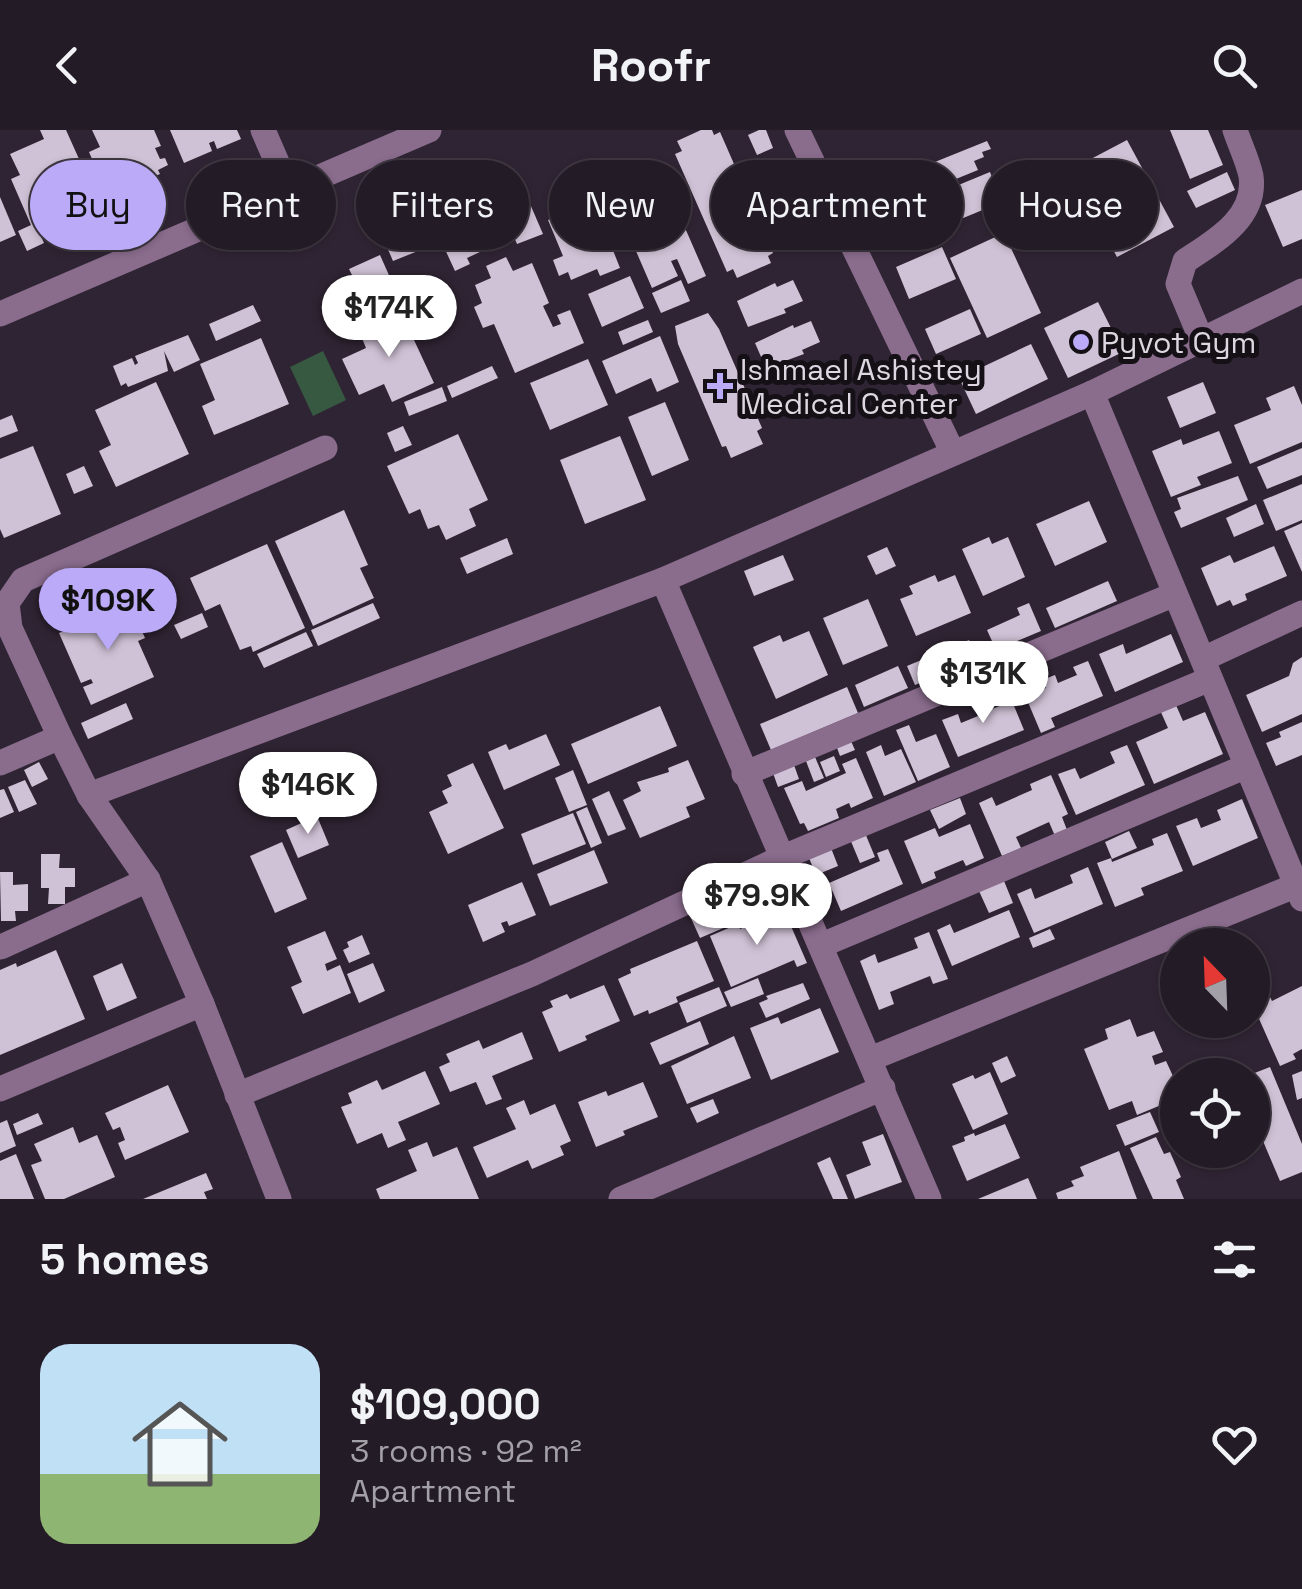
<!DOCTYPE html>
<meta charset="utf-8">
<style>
:root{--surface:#231b26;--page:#2b242e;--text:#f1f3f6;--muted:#a3a1a7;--line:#403943;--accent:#baaaf7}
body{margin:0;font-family:"Space Grotesk",sans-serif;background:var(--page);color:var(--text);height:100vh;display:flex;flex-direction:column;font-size:38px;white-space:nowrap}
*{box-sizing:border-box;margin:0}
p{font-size:32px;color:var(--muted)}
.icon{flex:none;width:55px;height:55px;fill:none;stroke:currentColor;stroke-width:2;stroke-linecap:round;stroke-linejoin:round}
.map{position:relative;height:1069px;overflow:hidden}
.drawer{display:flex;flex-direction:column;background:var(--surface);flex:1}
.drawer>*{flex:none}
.guide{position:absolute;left:30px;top:30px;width:1242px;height:90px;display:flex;gap:20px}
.needle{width:65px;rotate:337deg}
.buttons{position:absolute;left:1160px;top:798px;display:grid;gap:20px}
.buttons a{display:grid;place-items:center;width:110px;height:110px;border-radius:50%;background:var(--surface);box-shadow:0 2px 8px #0004,0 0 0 2px var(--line);font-size:50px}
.price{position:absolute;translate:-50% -85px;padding:0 22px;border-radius:35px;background:#fff;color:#222;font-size:32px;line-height:65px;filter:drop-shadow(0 2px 5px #0008)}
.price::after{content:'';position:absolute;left:50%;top:60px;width:30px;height:22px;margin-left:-15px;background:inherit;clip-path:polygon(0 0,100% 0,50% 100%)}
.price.on{background:var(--accent);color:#111}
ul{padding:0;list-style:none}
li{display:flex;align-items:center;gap:30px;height:250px;padding:0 40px}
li+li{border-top:2px solid var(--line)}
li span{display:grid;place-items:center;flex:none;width:280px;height:200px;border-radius:30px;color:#555}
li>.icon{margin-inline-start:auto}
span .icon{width:120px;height:120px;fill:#fffc;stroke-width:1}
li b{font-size:42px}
h2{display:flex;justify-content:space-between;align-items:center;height:120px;padding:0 40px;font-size:42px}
.chip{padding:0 35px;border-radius:45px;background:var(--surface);box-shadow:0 2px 8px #0004,0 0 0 2px var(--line);font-size:35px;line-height:90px}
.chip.on{background:var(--accent);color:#111}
header{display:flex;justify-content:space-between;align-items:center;height:130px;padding:0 40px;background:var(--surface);font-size:45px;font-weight:700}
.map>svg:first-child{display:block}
</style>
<header><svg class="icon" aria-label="back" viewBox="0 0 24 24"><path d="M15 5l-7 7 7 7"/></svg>Roofr<svg class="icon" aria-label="search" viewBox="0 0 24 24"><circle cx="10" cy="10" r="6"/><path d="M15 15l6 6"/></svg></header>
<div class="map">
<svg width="1302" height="1069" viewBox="0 0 1302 1069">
<rect width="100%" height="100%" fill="#2f2433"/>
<polygon fill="#375942" points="323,221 346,270 313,286 290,237"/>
<g fill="#d0c2d6">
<polygon points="40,0 66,0 88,49 76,54 81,66 88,63 91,70 84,73 89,82 80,86 86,99 67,107 61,95 40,104 44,113 27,121 18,101 31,95 11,49 20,45 10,24 44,9"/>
<polygon points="92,0 154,0 161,16 155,18 160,29 165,28 168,35 158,40 160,44 151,48 152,52 143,56 138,45 132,47 134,52 113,60 106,42 99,45 89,22 100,17"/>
<polygon points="170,0 237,0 241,9 217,19 214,11 209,13 212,21 184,33"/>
<polygon points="701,0 712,0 714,5 720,2 773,123 768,126 771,133 737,148 733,139 727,142 675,24 682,21 677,11"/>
<polygon points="759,0 766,0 773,18 757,25 748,5"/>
<polygon points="1170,0 1208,0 1223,35 1190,49"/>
<polygon points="1127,10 1174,97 1117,127 1070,40"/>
<polygon points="987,11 991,19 982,22 984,27 974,31 978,40 951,51 947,43 920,54 915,40"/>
<polygon points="990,42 1002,72 939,98 927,68"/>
<polygon points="1227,42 1235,60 1196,78 1187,61"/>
<polygon points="586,52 620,138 600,146 597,139 571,150 568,142 559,146 553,130 563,126 548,90 559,85 557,79 565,76 560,62"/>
<polygon points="524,60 543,104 517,114 498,71"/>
<polygon points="1302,60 1302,109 1283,117 1265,75"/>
<polygon points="0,67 16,105 0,112"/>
<polygon points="490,69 508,109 467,128 470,134 455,141 437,102 461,91 458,84"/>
<polygon points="661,70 666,79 675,75 706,146 688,154 677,129 671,131 678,146 652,158 626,98 642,91 638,81"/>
<polygon points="1004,103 1041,183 987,208 950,128"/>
<polygon points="412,107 418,121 393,131 387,117"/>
<polygon points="942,117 956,149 909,169 896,137"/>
<polygon points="380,125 392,152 352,169 344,148 352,145 349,139"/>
<polygon points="506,127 513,141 532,133 549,173 543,176 553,197 561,194 557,185 570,180 584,213 515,243 494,194 483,198 474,177 482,173 475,155 491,148 486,136"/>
<polygon points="630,146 644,178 602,197 588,164"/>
<polygon points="681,150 690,171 661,183 652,163"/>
<polygon points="793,150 803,171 784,179 786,183 748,197 737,171 775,153 777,157"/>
<polygon points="1098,172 1123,222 1068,248 1044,198"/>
<polygon points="253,175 261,191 216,211 209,194"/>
<polygon points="970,179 981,204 936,224 925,199"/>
<polygon points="401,182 434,253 392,272 384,254 359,265 342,229 366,218 359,201"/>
<polygon points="708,183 719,199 762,298 757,301 763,314 731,328 726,316 722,317 678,214 675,196"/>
<polygon points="648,190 653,202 623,215 618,202"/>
<polygon points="811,191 820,212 802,220 804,224 766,238 755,213 793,195 794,198"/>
<polygon points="188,205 200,230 174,242 164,221 168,241 128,257 126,253 121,256 113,236 132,228 135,235 138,233 135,226"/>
<polygon points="660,206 679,252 657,262 651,248 616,264 602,231"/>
<polygon points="261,208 289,274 214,305 202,276 215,270 200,234"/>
<polygon points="1031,214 1048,249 976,284 959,248"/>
<polygon points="588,229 608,275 550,300 530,253"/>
<polygon points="492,236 498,248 452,268 447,256"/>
<polygon points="156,252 189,324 116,357 99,321 111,315 95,280"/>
<polygon points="1203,252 1216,283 1180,298 1167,267"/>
<polygon points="1294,256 1302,275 1302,312 1250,334 1234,295 1271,280 1266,268"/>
<polygon points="442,257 447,271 409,286 404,272"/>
<polygon points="665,272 689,330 652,346 628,287"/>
<polygon points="12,285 18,301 0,308 0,290"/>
<polygon points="403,296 412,315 395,322 387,303"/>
<polygon points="1219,301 1232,333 1197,347 1201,355 1171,367 1152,321 1181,309 1183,315"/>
<polygon points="458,304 488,370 469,379 476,396 446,410 439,395 428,399 420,379 409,384 387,336"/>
<polygon points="620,306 646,370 585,394 560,330"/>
<polygon points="33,316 61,384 4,408 0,399 0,329"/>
<polygon points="1302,318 1302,345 1267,359 1257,337"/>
<polygon points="84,336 93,356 74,364 66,344"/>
<polygon points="1238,346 1248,370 1181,398 1174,382 1181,379 1177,368"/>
<polygon points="1302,354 1302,390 1276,401 1263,370"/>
<polygon points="1089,371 1107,412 1055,436 1036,394"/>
<polygon points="1256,374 1264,394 1234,407 1226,388"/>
<polygon points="344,380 368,435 360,438 374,468 313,496 275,411"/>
<polygon points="1302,393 1302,442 1284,401"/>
<polygon points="989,407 992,414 1008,407 1025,447 983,466 962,419"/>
<polygon points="507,408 513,424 467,444 460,428"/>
<polygon points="267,414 305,498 253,522 251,516 240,520 220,474 205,481 190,448"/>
<polygon points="1274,416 1287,446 1245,464 1247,470 1233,476 1230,470 1217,476 1201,438 1230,425 1234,433"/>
<polygon points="887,417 896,436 876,445 867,426"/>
<polygon points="783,425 794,450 754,466 744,441"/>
<polygon points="935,445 938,452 955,445 971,483 916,506 900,469 913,464 909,456"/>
<polygon points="1108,451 1117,471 1055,498 1046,478"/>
<polygon points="868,469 888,516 843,535 823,488"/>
<polygon points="129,472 145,508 138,511 154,547 91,575 83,557 93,553 91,549 81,553 59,503"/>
<polygon points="373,473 380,488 318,516 311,500"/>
<polygon points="1029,473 1041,501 996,520 987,500 1020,485 1017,478"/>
<polygon points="202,483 208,497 181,509 174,495"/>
<polygon points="809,501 828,545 776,569 753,517 780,505 783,512"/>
<polygon points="306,502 313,516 264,538 257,524"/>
<polygon points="1171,504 1183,532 1115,562 1099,524 1123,514 1126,524"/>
<polygon points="969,510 978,529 915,555 907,536"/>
<polygon points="1302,527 1302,584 1262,602 1246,565 1289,546 1293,533"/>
<polygon points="1088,531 1103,566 1051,588 1055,597 1041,603 1022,558 1034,553 1037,561 1046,558 1042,550 1055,545 1058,553 1077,545 1073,537"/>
<polygon points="898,536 908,558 864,577 855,555"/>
<polygon points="847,557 858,583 771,620 760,594"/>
<polygon points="985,563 992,579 1012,571 1024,600 958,627 942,590 958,584 961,593 978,586 971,569"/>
<polygon points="126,573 133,589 88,609 81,593"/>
<polygon points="1175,573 1183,591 1205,582 1223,624 1154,654 1136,612 1168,598 1160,580"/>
<polygon points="660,576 677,616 588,654 571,614"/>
<polygon points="1302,592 1302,625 1276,636 1266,613 1281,607 1279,602"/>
<polygon points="909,595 916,612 936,604 950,637 918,651 896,600"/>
<polygon points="546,604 560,635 504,660 488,622 506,614 509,620"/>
<polygon points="850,609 855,620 840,626 836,615"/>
<polygon points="881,615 885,626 901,619 916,652 884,666 866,622"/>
<polygon points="1127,615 1145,655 1076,685 1058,644 1075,638 1080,649 1115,633 1110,622"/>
<polygon points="834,626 840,641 826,647 820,632"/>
<polygon points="815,627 824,648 814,652 806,631"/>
<polygon points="856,628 873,668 851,678 849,673 836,679 839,688 808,701 804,693 800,694 784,658 802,651 806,661 846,643 842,634"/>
<polygon points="688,630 705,669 686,677 690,687 640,708 623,670 641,661 637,652 669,642 668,638"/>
<polygon points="39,632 48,649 32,657 24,640"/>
<polygon points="473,633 504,698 448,724 429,682 448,673 442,661 452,656 447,645"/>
<polygon points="794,635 799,649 778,657 773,643"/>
<polygon points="573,640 587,675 569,682 555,648"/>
<polygon points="1051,645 1068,684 1062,687 1067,700 1055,706 1049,692 1016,707 1021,718 1002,726 979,673 992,667 996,676 1032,660 1030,654"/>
<polygon points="25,650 37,674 19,682 8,657"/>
<polygon points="4,659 14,682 0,688 0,660"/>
<polygon points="609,661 626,699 608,706 592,669"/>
<polygon points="960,668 966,684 939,699 930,680"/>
<polygon points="1242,669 1258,708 1193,736 1176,696 1197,688 1201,698 1221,690 1217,680"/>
<polygon points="587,677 602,713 591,718 576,682"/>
<polygon points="573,683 586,714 533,735 521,704"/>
<polygon points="317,686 329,715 298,728 286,700"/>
<polygon points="970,694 984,728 966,736 963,730 934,742 936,748 922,754 904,711 935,698 939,707"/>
<polygon points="1129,701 1137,718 1112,729 1105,712"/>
<polygon points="865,703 875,727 860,733 850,709"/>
<polygon points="1167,703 1183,741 1141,758 1144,765 1115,777 1097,733 1111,728 1112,732 1154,715 1152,709"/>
<polygon points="282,712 307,769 275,783 250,726"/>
<polygon points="831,718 838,736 816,745 809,728"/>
<polygon points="888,719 903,754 841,781 829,753 880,731 877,723"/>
<polygon points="594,720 608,753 550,776 537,744"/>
<polygon points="41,724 60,724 59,738 75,738 75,757 65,757 65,774 48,774 49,758 41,758"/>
<polygon points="1088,737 1103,774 1034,803 1017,764 1031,758 1035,769 1073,753 1070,745"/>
<polygon points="0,742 13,742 13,755 28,754 28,781 15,781 16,791 1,791"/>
<polygon points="1004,751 1013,773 989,783 979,761"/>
<polygon points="522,752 536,785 509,796 507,791 501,793 505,802 483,812 468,775"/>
<polygon points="718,773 728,796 700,808 690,786"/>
<polygon points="784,780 807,833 797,837 794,830 731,857 710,806 738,794 740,799"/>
<polygon points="1009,780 1020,807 952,836 937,800 950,794 954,803"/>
<polygon points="1050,799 1055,809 1033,818 1029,808"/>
<polygon points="325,801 337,829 325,834 327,841 340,835 351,863 303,884 291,857 302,852 287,817"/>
<polygon points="929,802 948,849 933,854 930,846 890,862 894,874 879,880 860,831 875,824 878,833 918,818 914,808"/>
<polygon points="362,805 370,824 349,833 343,820 349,817 347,812"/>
<polygon points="697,811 714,851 676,867 678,872 649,884 648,880 634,886 618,849 631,843 630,839"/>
<polygon points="56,820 85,889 0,925 0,840 16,833 17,837"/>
<polygon points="122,833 137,868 107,881 93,846"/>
<polygon points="373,833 385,861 359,873 347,844"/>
<polygon points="758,848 764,864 731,877 724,862"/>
<polygon points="803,853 810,869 766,888 759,873 768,869 766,866"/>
<polygon points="604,855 620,891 585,906 587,910 559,922 542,882 553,877 550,871 567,864 570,869"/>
<polygon points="1302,856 1302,919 1293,924 1296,929 1280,936 1252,873 1269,865 1272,871"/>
<polygon points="719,857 727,876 687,893 679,873"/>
<polygon points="820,878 839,922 771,950 750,898 778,887 781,894"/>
<polygon points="1130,889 1137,907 1154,901 1163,922 1152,926 1155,935 1166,931 1178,957 1178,968 1137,985 1132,971 1109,980 1084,919 1108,909 1105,899"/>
<polygon points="700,891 709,914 660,935 650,913"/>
<polygon points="522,902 533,929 492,946 502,969 486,975 476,952 450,962 439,937 450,932 446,924 479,910 483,919"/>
<polygon points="734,906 751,948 687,974 671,936"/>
<polygon points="1007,926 1016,946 1001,953 992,933"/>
<polygon points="1270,937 1302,1014 1302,1042 1280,1051 1260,1004 1252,1007 1252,944"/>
<polygon points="425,941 440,974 398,992 406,1010 388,1018 382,1003 357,1014 341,977 352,973 348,963 377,950 382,960"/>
<polygon points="1302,941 1302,968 1297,970 1292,945"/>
<polygon points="990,942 1008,984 973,1000 952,954 973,945 975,949"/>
<polygon points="643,952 658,987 623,1001 625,1005 596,1017 578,972 606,961 608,966"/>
<polygon points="168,955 189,1002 125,1030 118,1013 125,1010 120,997 113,1000 105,983"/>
<polygon points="713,969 719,983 697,993 690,978"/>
<polygon points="524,970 530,985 555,974 571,1011 560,1016 564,1025 532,1039 528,1030 487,1048 473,1017 516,999 506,978"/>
<polygon points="1150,982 1159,1002 1125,1016 1116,995"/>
<polygon points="38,983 43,994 17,1005 13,994"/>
<polygon points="7,990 16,1016 0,1023 0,993"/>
<polygon points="1005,994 1020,1028 967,1051 952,1016 965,1011 964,1007 974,1003 975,1006"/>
<polygon points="73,997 79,1013 97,1005 115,1047 64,1069 45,1069 31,1035 42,1031 34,1014"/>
<polygon points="883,1004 902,1052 855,1069 846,1045 871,1035 862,1012"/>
<polygon points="1156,1007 1164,1024 1170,1022 1181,1047 1176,1050 1184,1069 1153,1069 1130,1018"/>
<polygon points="427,1012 433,1027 457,1017 479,1069 380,1069 376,1059 417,1041 408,1020"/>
<polygon points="1119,1021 1137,1069 1058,1069 1056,1063 1074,1056 1071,1051 1084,1046 1080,1037"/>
<polygon points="16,1024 34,1069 0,1069 0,1031"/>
<polygon points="830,1027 848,1069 833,1069 817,1033"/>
<polygon points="206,1043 213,1059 204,1062 207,1069 143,1069"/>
<polygon points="1028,1048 1037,1069 978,1069"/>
</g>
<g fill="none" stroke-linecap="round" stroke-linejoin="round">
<g stroke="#8a6c8d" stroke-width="25">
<polyline points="263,0 289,60"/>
<polyline points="797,0 953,323"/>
<polyline points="0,184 429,0"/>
<path d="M 1202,211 L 1178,154 L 1185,131 C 1214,112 1257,88 1251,46 C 1248,31 1240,15 1235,0"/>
<polyline points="1092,263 1302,769"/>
<polyline points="663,450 929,1069"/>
<polyline points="1203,529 1302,483"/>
<polyline points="0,633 60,607"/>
<polyline points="744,644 1175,464"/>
<polyline points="89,665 663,450 1092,263 1302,161"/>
<polyline points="822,815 1247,636"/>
<polyline points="1,817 148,750"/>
<polyline points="870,929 1302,753"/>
<polyline points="0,959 202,874"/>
<polyline points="237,965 532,844 781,728 1210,549"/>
<polyline points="279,1069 202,874 148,750 89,665 60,607 10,498 7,473 23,450 325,318"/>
<polyline points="621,1069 883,958"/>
</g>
</g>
<g fill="#baaaf7" stroke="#151016" stroke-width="4">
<circle cx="1081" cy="212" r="10"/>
<path d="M715 241h10v10h10v10h-10v10h-10v-10h-10v-10h10z"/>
</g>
<g text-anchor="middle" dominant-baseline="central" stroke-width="10" stroke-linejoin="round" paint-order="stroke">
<g font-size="30" fill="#ded7e1" stroke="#151016" text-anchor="start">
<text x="1101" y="212">Pyvot Gym</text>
<text x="740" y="239">Ishmael Ashistey<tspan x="740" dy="34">Medical Center</tspan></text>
</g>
</g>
</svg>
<div class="buttons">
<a><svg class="needle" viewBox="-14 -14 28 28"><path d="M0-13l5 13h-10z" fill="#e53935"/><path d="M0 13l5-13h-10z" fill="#a3a1a7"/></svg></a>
<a><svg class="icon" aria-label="locate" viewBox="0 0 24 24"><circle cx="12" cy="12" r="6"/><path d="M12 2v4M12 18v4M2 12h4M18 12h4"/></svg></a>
</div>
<b class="price" style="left:389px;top:230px">$174K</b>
<b class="price on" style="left:108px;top:523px">$109K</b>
<b class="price" style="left:983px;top:596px">$131K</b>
<b class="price" style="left:308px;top:707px">$146K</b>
<b class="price" style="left:757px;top:818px">$79.9K</b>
<div class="guide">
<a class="chip on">Buy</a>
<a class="chip">Rent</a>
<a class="chip">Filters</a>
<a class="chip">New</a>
<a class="chip">Apartment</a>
<a class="chip">House</a>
</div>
</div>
<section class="drawer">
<h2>5 homes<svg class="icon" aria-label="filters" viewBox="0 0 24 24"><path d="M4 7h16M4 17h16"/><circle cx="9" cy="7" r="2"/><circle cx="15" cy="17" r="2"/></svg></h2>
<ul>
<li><span style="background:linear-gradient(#bfe0f5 65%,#8fb573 0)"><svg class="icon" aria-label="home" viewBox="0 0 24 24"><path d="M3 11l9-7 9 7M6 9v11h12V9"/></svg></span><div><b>$109,000</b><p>3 rooms · 92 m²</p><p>Apartment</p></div><svg class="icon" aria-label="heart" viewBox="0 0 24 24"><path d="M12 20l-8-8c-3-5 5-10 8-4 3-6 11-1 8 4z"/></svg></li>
</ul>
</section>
